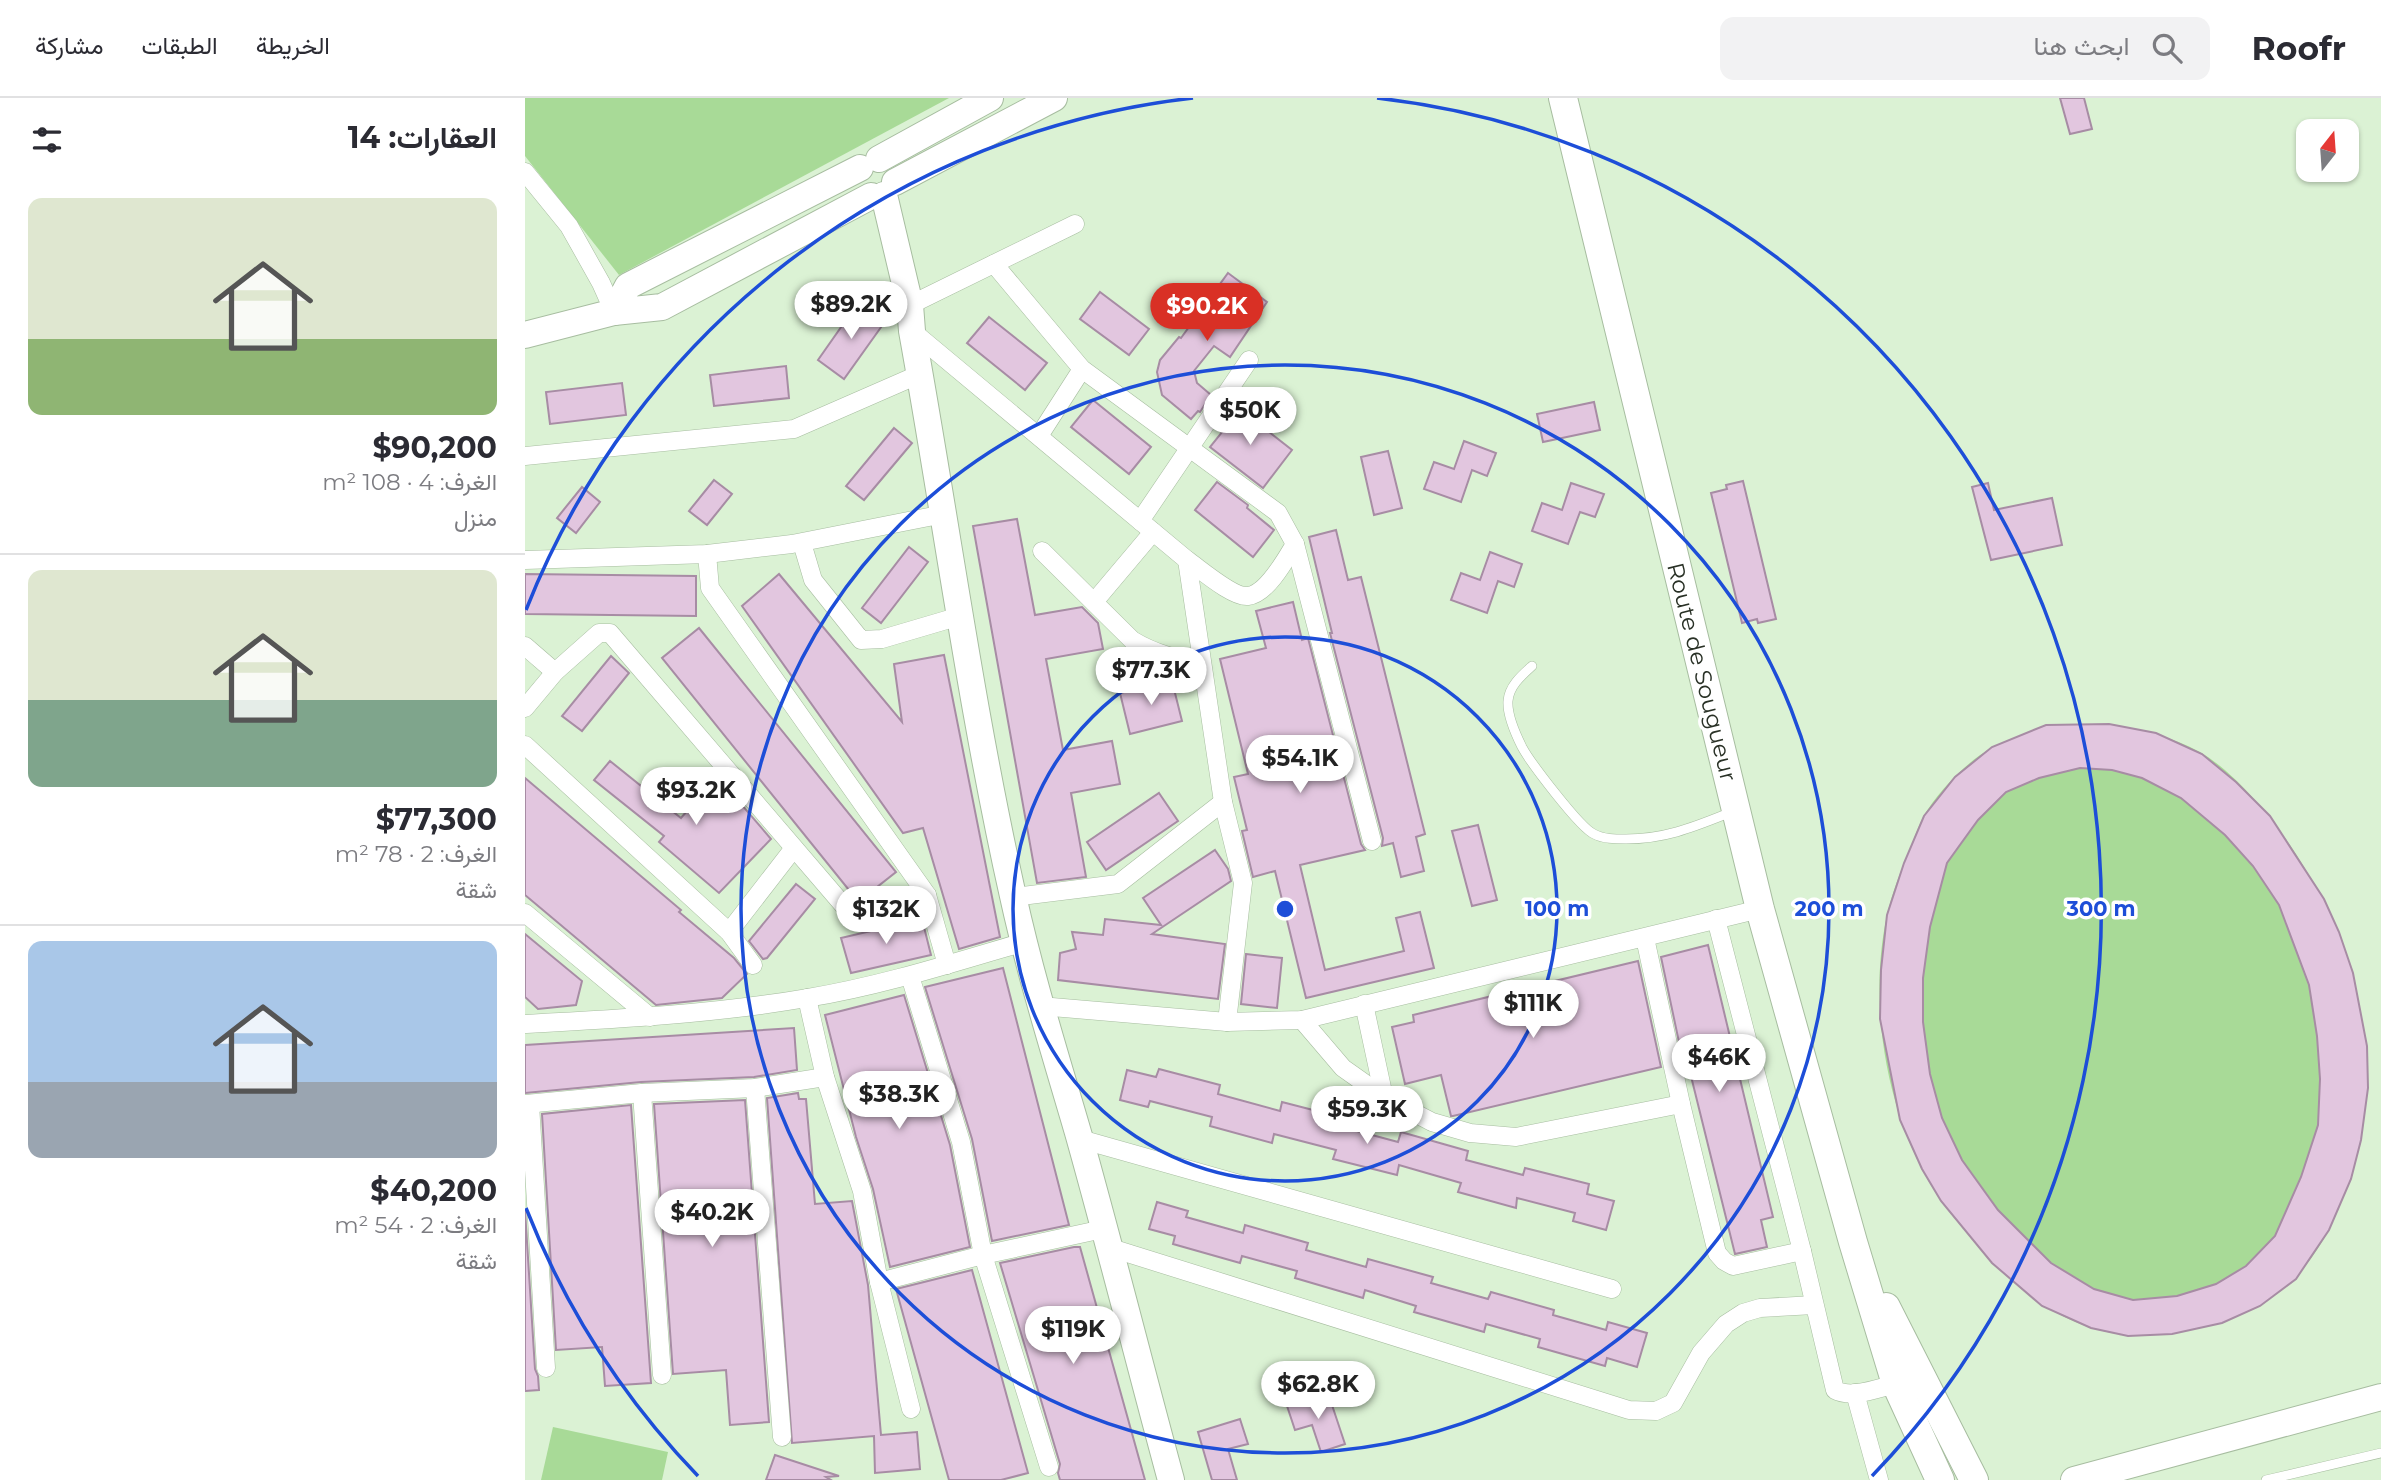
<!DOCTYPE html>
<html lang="ar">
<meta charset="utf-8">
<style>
:root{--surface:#fff;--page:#f2f2f3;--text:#2b2b33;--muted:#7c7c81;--line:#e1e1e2;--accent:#d93025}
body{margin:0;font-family:Montserrat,Vazirmatn,sans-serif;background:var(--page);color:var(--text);direction:rtl;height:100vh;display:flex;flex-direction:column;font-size:26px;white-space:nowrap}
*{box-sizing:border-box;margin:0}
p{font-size:23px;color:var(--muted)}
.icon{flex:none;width:38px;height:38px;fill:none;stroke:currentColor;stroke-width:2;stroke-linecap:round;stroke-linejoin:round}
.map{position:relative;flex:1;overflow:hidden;direction:ltr}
.details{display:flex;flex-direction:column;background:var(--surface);width:525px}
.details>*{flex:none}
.needle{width:46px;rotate:17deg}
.buttons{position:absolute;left:1771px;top:21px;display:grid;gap:14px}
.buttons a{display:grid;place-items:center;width:63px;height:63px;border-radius:14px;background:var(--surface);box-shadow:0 2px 5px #0004;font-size:35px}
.price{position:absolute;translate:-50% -60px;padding:0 16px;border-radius:24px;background:#fff;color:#222;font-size:23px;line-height:46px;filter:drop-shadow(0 2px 4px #0008)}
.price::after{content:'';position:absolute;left:50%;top:42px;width:21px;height:16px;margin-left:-10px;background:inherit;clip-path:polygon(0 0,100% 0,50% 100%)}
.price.current{background:var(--accent);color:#fff}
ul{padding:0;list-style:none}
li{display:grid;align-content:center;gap:14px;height:371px;padding:0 28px}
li+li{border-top:2px solid var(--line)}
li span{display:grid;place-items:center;height:217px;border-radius:14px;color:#555}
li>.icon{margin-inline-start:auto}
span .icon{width:126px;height:126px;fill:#fffc;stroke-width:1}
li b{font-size:30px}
h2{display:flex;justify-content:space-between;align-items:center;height:84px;padding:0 28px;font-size:30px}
header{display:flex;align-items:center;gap:42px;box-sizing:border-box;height:98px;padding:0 35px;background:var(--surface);border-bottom:2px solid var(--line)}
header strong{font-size:33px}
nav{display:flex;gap:38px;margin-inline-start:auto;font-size:24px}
.search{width:490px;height:63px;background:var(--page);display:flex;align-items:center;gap:18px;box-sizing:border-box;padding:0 24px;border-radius:14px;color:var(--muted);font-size:26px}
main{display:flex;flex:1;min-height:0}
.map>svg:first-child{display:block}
</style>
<header>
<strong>Roofr</strong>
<div class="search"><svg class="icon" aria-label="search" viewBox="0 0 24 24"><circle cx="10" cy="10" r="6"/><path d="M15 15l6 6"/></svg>ابحث هنا</div>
<nav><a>الخريطة</a><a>الطبقات</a><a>مشاركة</a></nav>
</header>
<main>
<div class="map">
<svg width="1856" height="1382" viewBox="0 0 1856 1382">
<rect width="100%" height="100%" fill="#dbf2d4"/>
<g fill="#a8da97">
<polygon points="0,0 424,0 94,177 0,58"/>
<path d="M 1584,626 C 1616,632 1646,638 1675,654 C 1709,674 1743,715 1765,747 C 1840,858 1856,983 1814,1110 C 1785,1178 1742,1218 1667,1229 C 1645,1232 1619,1239 1598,1237 C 1536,1229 1486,1189 1448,1141 C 1437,1128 1424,1115 1415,1101 C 1362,1023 1342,909 1362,817 C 1367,795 1376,772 1385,751 C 1389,740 1393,729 1398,719 C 1412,695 1441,664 1465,651 C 1474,646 1488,645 1499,643 C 1527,638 1556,632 1584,626 Z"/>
<polygon points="28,1329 143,1354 137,1382 16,1382"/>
</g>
<g fill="#e2c6df" stroke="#a78ca4" stroke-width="2" fill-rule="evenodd">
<polygon points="1535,0 1559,0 1567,31 1545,36"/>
<polygon points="703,175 742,204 705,259 689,248 669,273 672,285 686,297 675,314 673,313 666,321 637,297 632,274 635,262 654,239 656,240"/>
<polygon points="575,194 624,231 604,257 555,221"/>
<polygon points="333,205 359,225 319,281 293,262"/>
<polygon points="464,219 522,265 500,292 442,245"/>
<polygon points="261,268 264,300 189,308 185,277"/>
<polygon points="97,285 101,317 25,326 21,294"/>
<polygon points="568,302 626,349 604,376 546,329"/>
<polygon points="1069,304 1075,332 1018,344 1012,316"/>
<polygon points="715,311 767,352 738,390 685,349 698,333 693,329 704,312 710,317"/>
<polygon points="369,330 387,345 339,402 321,388"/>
<polygon points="939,343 971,355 962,378 947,372 936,404 899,391 909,364 929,371"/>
<polygon points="863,353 877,410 849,417 836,359"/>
<polygon points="189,382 207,396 182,427 164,413"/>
<polygon points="1218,383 1251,521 1233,525 1232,521 1217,525 1186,395 1202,391 1201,387"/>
<polygon points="692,384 723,407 722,410 749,432 728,459 670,412"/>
<polygon points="1046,385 1079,396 1070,419 1055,414 1043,446 1007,433 1017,405 1037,412"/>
<polygon points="1463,385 1469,412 1527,400 1537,447 1466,462 1447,389"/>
<polygon points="57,389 75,404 51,435 32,420"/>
<polygon points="492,421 510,517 557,509 573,525 578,551 521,561 538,652 587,643 595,686 546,695 561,779 512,785 448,428"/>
<polygon points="811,432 823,482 836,479 900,736 891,739 899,773 876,779 868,745 857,748 858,740 805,535 807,535 784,439"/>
<polygon points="384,449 403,464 356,525 337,510"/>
<polygon points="965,454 997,466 989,489 973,483 962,515 926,502 936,475 955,482"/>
<polygon points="0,476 171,478 171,518 0,516"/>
<polygon points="254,476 377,624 369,566 419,557 475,839 434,851 398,730 378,735 217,508"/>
<polygon points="768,504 777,542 783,540 836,746 840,752 775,767 800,872 879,853 871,820 895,814 909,870 781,900 750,773 728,779 717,733 722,732 709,679 723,676 695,561 741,550 731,513"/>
<polygon points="174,530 371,774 338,800 332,802 137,560"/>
<polygon points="86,558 104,575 57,633 37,618"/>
<polygon points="647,583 657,623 605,636 595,595"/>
<path d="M 1584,626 L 1631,635 L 1677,656 L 1711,684 L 1745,718 L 1799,801 L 1814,834 L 1828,875 L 1842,948 L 1843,990 L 1836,1042 L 1826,1081 L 1804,1132 L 1771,1181 L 1735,1208 L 1697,1225 L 1647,1236 L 1603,1238 L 1566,1230 L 1517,1208 L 1467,1165 L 1416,1103 L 1397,1071 L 1375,1022 L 1355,921 L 1356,872 L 1362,817 L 1379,765 L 1399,718 L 1430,679 L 1467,649 L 1521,627 ZM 1555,670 L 1587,672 L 1617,680 L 1656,700 L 1700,737 L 1728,768 L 1754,807 L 1784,887 L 1792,938 L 1795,981 L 1793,1027 L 1776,1079 L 1750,1138 L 1721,1168 L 1691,1186 L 1652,1198 L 1608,1202 L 1569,1191 L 1526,1165 L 1473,1112 L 1437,1062 L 1417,1020 L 1405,976 L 1398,924 L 1398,880 L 1405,829 L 1422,765 L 1453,722 L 1481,694 L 1514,680 Z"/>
<polygon points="85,663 156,720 192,678 246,741 194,795 134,744 139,738 69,682"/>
<polygon points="0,680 156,812 154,814 209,860 222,876 197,900 131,907 0,797"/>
<polygon points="634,695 653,723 581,772 562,744"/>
<polygon points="953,727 972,802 947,808 927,733"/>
<polygon points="690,752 703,771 706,783 627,836 700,846 693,901 533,882 535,855 551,851 547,834 578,837 580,821 636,827 618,800"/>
<polygon points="271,786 290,801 242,860 238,861 224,843"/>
<polygon points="397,821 406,857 326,875 316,840"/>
<polygon points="0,836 57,883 51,907 13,911 0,899"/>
<polygon points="1183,847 1248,1119 1236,1122 1242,1149 1210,1156 1162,962 1158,963 1136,859"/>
<polygon points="721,856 757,860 752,910 716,906"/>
<polygon points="1113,863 1136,969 928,1018 926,1018 916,977 880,986 867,929 889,924 888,917"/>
<polygon points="478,870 544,1127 467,1143 447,1041 400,889"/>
<polygon points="379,897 425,1047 445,1149 365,1169 348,1091 331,1039 300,917"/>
<polygon points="269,930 272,972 229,979 116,984 0,995 0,947"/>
<polygon points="634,971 695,987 693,996 755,1013 757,1004 819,1020 817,1029 873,1044 876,1034 943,1053 941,1062 998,1077 1000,1070 1064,1086 1062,1096 1089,1103 1081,1132 1048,1123 1050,1115 992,1100 991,1110 933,1094 936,1085 874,1067 872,1077 808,1061 811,1052 749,1036 747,1045 685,1028 687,1019 625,1003 623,1009 595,1002 602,972 631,979"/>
<polygon points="273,995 274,1001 281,1001 290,1106 327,1103 343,1187 356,1337 392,1334 395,1371 350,1375 349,1338 267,1345 242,1000"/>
<polygon points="220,1002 244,1324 205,1327 201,1272 148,1276 129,1006"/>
<polygon points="106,1007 126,1285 80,1288 77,1249 31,1252 17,1016"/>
<polygon points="632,1104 663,1113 661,1119 718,1135 720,1127 783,1145 781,1152 841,1169 843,1161 908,1179 906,1185 963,1201 966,1194 1029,1212 1028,1217 1081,1232 1083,1224 1122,1235 1112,1269 1082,1260 1080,1268 1013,1249 1015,1241 961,1226 959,1234 889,1214 891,1208 840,1192 838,1200 770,1180 772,1173 717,1158 715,1165 648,1146 650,1138 624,1131"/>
<polygon points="0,1112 10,1271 13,1278 14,1292 0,1293"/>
<polygon points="549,1149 555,1149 620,1382 535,1382 533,1375 535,1366 475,1165"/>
<polygon points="447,1172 503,1375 476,1382 424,1382 371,1191"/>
<polygon points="803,1295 820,1346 796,1354 787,1327 770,1332 762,1308"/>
<polygon points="715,1321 723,1346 703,1351 712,1382 687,1382 673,1334"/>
<polygon points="250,1357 314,1378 301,1379 306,1382 241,1382"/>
</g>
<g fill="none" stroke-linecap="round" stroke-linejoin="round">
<defs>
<g id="lane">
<path d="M 1007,568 C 997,577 984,588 983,603 C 982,617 991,637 997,649 C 1005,664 1055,730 1069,736 C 1078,741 1090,741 1101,741 C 1142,741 1171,728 1209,713"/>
<polyline points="1741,1382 1856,1355"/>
</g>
<g id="street">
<polyline points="0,74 44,128 76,185 89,214"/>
<polyline points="469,166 557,271 753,415 770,446 847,743"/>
<polyline points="385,207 550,126"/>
<path d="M 387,233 L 662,462 C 674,470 708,500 723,498 C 742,496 761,461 770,446"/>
<polyline points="514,338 557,271"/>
<polyline points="0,358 269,331 395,276"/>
<polyline points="615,423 724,262"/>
<polyline points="277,445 288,482 336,542 357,541 435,518"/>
<path d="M 517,453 L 607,542 C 630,556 652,561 677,566"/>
<polyline points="182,456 185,490 402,797 422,867"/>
<polyline points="0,462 182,456 267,446 419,416"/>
<polyline points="662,462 698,704 718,785 702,924"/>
<polyline points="569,504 628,434"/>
<polyline points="0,548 30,574"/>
<polyline points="0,610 30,574 74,535 85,535 325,815 402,797"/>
<polyline points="0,647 204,834 228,867"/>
<polyline points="489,799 593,786 698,704"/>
<polyline points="0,815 125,919"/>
<path d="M 1191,821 L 1277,1153 L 1310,1292 C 1327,1301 1353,1290 1371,1286"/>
<polyline points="204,834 269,750"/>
<polyline points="1120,840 1156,1006 1192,1155 1199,1163 1208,1168 1277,1153"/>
<polyline points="385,878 436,1044 458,1157 524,1369"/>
<polyline points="282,900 300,979 337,1093 354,1184 386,1311"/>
<polyline points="839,906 859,999"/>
<polyline points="515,908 702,924 777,922 1235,811"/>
<polyline points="777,922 818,970 859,999 907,1024 945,1035 991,1039 1156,1006"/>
<path d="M 0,926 C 94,921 189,916 282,900 C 356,888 427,865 499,844"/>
<polyline points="230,990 257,1339"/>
<polyline points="117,995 137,1277"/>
<polyline points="0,1006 117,995 230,990 300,979"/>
<polyline points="5,1006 21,1270"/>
<polyline points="555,1041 1087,1191"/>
<polyline points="583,1149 1104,1312 1131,1313 1148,1305 1176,1255 1201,1226 1218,1215 1235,1210 1289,1207"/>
<polyline points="354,1184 458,1157 578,1131"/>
<polyline points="1330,1295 1354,1382"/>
</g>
<g id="secondary">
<polyline points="354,61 465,0"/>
<polyline points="370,84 529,0"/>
<path d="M 359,97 L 385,207 L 387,233 C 421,421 446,611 488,798 C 506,880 531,959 554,1038 C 586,1152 615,1268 646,1382"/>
<polyline points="89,214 103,188 335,70"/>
<polyline points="0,237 89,214 137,209 346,98"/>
<polyline points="1549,1382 1856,1299"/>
</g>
<g id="primary">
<polyline points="1038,0 1235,811 1328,1144 1371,1286 1415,1382"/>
<polyline points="1361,1209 1449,1382"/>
</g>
</defs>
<use href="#lane" stroke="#a7bda0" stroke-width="10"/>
<use href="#street" stroke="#a7bda0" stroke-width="19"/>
<use href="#secondary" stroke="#a7bda0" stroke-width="28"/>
<use href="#primary" stroke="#a7bda0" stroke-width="30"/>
<use href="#lane" stroke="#fff" stroke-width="9"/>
<use href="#street" stroke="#fff" stroke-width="18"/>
<use href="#secondary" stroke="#fff" stroke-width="26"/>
<use href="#primary" stroke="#fff" stroke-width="28"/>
</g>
<g fill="none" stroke="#1d4ed8" stroke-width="3.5">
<circle cx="760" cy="811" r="272"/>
<circle cx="760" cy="811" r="544"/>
<path d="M173 1378A816 816 0 0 1 1 1110M1 512A816 816 0 0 1 668 0M852 0A816 816 0 0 1 1347 1378"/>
</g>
<g text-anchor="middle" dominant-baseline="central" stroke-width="7" stroke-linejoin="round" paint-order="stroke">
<g font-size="23" fill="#293126" stroke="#fff">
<text transform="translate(1177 574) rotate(76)">Route de Sougueur</text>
</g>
</g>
<circle cx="760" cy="811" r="10" fill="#1d4ed8" stroke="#fff" stroke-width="3.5"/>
<g font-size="21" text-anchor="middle" font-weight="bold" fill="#1d4ed8" stroke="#fff" stroke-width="7" stroke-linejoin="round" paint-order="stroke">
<text x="1032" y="818">100 m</text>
<text x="1304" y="818">200 m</text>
<text x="1576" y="818">300 m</text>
</g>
</svg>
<div class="buttons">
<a><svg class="needle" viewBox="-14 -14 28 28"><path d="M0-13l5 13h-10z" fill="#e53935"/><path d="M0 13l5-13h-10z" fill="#7c7c81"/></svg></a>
</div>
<b class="price" style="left:326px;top:243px">$89.2K</b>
<b class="price current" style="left:682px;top:245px">$90.2K</b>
<b class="price" style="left:725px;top:349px">$50K</b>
<b class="price" style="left:626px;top:609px">$77.3K</b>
<b class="price" style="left:775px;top:697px">$54.1K</b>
<b class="price" style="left:171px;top:729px">$93.2K</b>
<b class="price" style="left:361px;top:848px">$132K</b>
<b class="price" style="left:1008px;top:942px">$111K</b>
<b class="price" style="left:1194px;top:996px">$46K</b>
<b class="price" style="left:374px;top:1033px">$38.3K</b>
<b class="price" style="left:842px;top:1048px">$59.3K</b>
<b class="price" style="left:187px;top:1151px">$40.2K</b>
<b class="price" style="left:548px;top:1268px">$119K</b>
<b class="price" style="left:793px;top:1323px">$62.8K</b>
</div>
<section class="details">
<h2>العقارات: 14<svg class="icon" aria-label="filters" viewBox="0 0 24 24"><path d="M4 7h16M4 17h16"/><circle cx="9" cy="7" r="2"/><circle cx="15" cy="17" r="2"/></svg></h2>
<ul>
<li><span style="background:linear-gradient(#dfe7d0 65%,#8fb573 0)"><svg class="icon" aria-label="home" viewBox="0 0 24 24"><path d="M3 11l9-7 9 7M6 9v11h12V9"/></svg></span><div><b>$90,200</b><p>الغرف: 4 · 108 m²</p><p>منزل</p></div></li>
<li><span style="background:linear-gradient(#dfe7d0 60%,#7fa58c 0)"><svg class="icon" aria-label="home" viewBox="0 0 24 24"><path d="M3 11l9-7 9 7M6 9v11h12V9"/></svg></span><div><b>$77,300</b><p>الغرف: 2 · 78 m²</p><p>شقة</p></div></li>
<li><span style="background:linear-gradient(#a9c7e8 65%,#9aa5b1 0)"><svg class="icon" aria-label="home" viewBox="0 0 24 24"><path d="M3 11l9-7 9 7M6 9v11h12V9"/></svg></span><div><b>$40,200</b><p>الغرف: 2 · 54 m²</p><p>شقة</p></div></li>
</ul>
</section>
</main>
